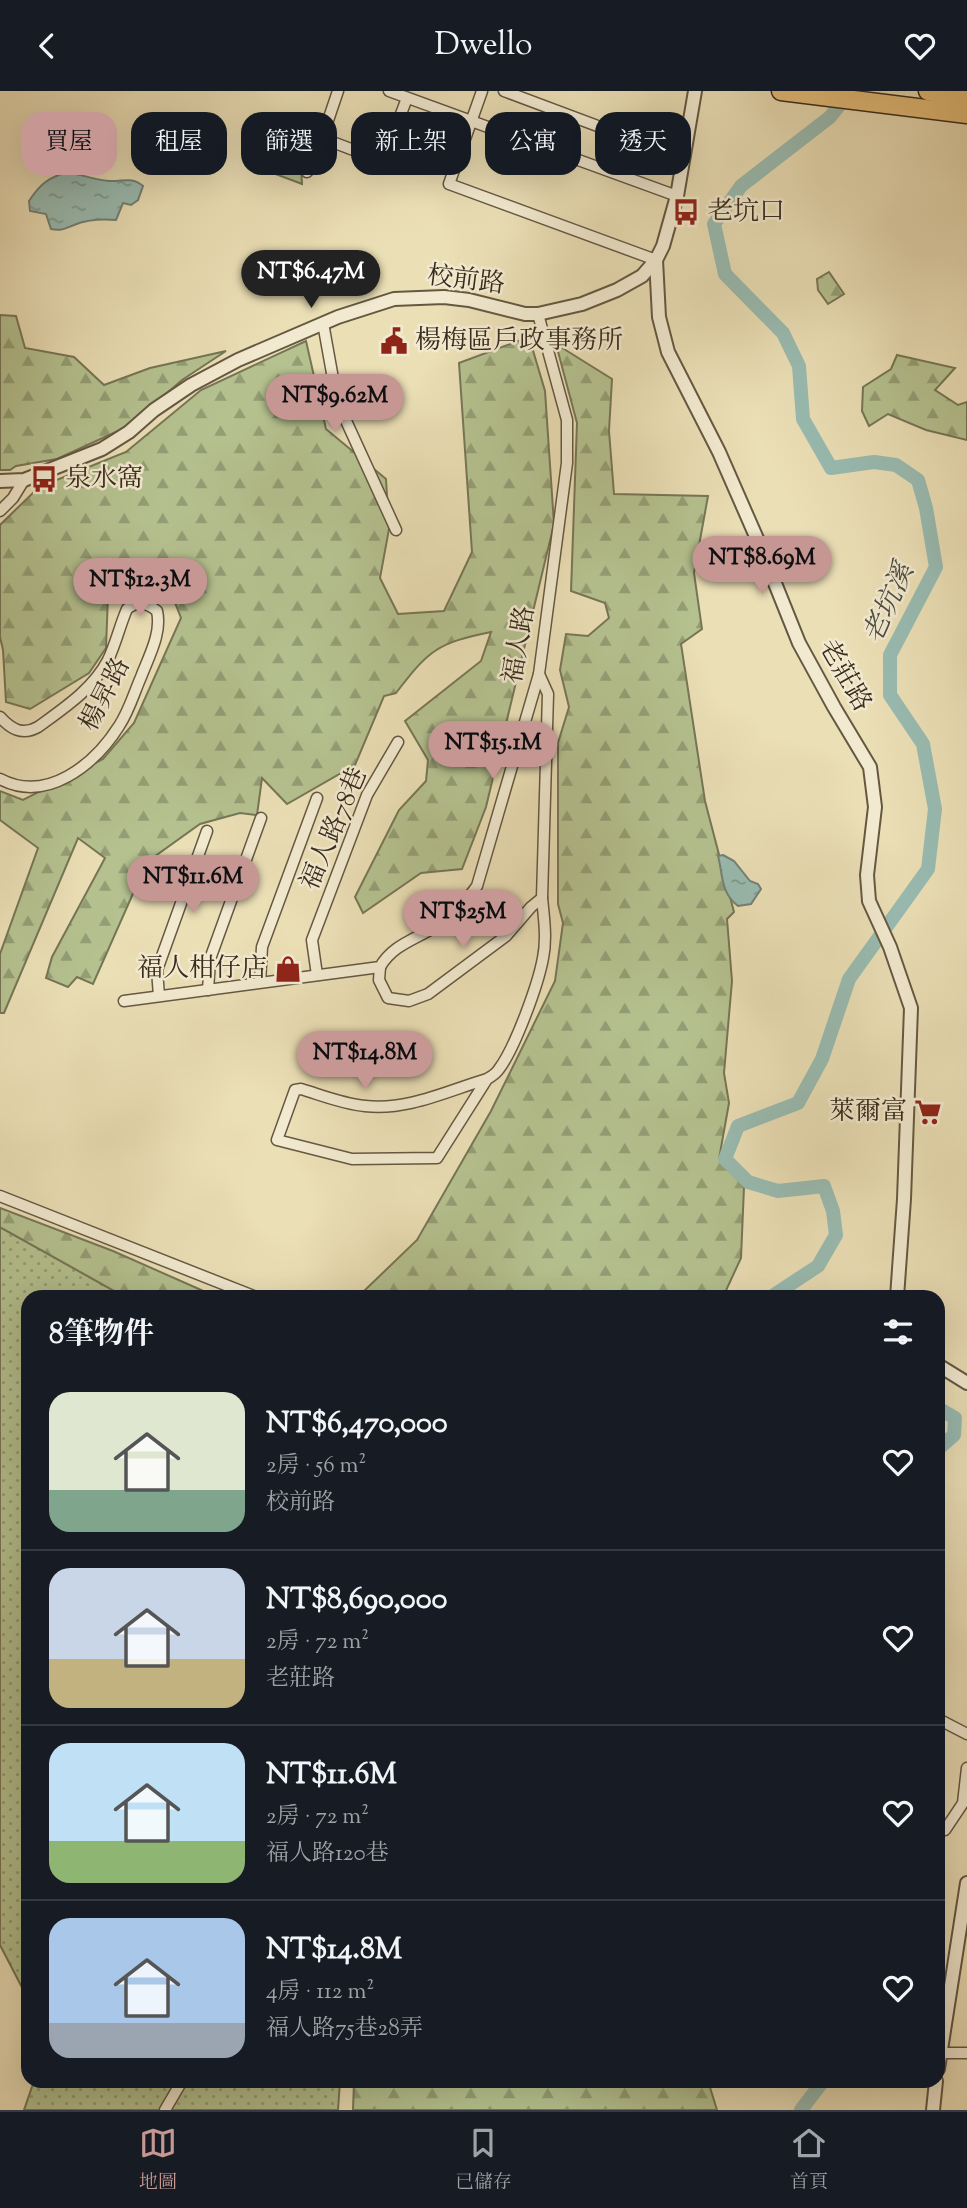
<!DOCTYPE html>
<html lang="zh-TW">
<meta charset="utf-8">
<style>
:root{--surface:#171b24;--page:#242831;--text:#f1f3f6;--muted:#9ea1a6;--line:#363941;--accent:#c59692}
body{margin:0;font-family:"Sorts Mill Goudy","Noto Serif TC",serif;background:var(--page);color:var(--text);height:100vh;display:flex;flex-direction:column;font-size:26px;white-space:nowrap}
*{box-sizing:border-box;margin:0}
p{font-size:23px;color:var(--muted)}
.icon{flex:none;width:38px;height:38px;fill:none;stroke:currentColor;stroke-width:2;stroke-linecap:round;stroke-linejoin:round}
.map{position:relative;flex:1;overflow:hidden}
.details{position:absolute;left:21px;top:1199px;width:924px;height:798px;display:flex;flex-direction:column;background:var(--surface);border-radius:21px;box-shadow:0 7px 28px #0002}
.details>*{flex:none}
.banner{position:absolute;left:21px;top:21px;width:926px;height:63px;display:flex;gap:14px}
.price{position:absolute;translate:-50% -60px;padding:0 16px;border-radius:24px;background:var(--accent);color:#111;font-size:23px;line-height:46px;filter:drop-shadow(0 2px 4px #0008)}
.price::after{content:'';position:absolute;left:50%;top:42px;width:21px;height:16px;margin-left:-10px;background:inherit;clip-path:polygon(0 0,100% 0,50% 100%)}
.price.on{background:#222;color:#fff}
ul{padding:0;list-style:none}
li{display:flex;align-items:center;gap:21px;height:175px;padding:0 28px}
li+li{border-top:2px solid var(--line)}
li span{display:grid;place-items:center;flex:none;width:196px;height:140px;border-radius:21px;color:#555}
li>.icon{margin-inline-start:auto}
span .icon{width:84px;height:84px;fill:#fffc;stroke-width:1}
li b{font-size:30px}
h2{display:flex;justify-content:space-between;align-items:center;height:84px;padding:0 28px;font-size:30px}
.tag{padding:0 24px;border-radius:21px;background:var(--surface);box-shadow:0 7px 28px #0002;font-size:24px;line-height:63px}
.tag.on{background:var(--accent);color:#111}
header{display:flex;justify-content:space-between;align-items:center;height:91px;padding:0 28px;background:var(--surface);font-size:32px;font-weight:600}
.tabs{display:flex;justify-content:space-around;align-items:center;height:98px;border-top:2px solid var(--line);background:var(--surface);font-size:19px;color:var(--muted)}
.tabs a{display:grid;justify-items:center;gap:4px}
.tabs .on{color:var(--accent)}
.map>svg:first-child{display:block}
</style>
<header><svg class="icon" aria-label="back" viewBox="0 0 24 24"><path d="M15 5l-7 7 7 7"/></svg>Dwello<svg class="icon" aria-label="heart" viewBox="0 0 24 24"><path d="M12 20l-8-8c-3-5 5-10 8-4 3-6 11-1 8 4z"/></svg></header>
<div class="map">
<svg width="967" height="2019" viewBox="0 0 967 2019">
<defs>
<pattern id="grass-dots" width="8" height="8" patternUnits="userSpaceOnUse" patternTransform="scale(1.75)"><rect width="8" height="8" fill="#b5c290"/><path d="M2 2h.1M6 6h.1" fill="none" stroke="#949e75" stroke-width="1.8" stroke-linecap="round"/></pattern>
<pattern id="forest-firs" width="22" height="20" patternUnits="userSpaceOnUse" patternTransform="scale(1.75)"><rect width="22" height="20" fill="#b5c290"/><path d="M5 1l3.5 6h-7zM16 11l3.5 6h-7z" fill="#949e75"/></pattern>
<pattern id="water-ripples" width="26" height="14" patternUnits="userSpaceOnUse" patternTransform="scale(1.75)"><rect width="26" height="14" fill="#99bcb2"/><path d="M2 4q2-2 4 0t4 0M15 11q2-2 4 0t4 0" fill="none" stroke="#7e9990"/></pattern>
</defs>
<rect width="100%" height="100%" fill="#ebdfb6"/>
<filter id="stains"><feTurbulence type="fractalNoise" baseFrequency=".00286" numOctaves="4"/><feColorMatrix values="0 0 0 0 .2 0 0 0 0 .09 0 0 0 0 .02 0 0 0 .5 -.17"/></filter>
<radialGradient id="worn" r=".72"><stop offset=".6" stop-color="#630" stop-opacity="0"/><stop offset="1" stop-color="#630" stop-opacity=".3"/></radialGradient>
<g fill="url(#grass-dots)" stroke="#767656" stroke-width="2">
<polygon points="0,1136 125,1206 28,1206 28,1908 0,1854"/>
<polygon points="34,1990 340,1990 338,2019 24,2019"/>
</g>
<g fill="url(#forest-firs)" stroke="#767656" stroke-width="2">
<polygon points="829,181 844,203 828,213 818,199 817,188"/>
<polygon points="0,224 16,225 25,257 74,266 104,294 150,277 226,260 182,289 129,335 57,368 16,375 10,379 0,379"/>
<path d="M 529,246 L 545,300 L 554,433 L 486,716 L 462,778 L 421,782 L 363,822 L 355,806 L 399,719 L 426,690 L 428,669 L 405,630 L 481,570 L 491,541 C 437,552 429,559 396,602 L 384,605 L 355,674 L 287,713 L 262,687 L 257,724 L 240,722 L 200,733 L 147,771 L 93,893 L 77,886 L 68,896 L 46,887 L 52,866 L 105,767 L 78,747 L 4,922 L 0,922 L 0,863 L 38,757 L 0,729 L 0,700 L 23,709 L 103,668 L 134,632 L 181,527 L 172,504 L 136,487 L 108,505 L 106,557 L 89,582 L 30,618 L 6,611 L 3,559 L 0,546 L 0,434 L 39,396 L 126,361 L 201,299 L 306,250 L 326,338 L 386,388 L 389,438 L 380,487 L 398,523 L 444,520 L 472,461 L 459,272 Z"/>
<polygon points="556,253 612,288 609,340 614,403 708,405 694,482 702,538 681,553 705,710 734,821 727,828 732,890 724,982 729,1012 719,1068 744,1096 741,1167 723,1206 302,1206 297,1202 364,1200 417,1149 491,1020 555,890 563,832 558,813 558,652 569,616 560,579 566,543 588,545 609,527 605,512 571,500 577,332"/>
<polygon points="897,264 955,277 935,299 958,314 967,311 967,349 926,339 888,323 869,335 862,320 863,296 891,278"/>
<polygon points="0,1117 113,1160 217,1206 125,1206 0,1136"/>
<polygon points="354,1990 708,1990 717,2019 353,2019"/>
</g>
<polygon fill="#b5c290" stroke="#767656" stroke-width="2" points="268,61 301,77 302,93 262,78"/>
<g fill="url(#water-ripples)" stroke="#728276" stroke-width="2">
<path d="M 68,81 C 82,84 96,89 109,90 C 122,91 132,85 143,95 L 138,109 L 131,114 L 123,112 L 116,129 C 103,128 86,129 74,134 C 64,138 62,140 51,138 L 46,123 L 30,120 L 29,110 C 40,93 49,86 68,81 Z"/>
<path d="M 723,764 L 734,770 L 750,790 L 758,793 L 761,798 L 751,813 L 738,815 C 720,801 723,783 718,765 Z"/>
</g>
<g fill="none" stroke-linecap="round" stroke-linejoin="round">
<polyline stroke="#728276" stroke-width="2.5" points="938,1860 944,1864"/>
<g stroke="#99bcb2" stroke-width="14">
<polyline points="771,1206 818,1175 836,1144 833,1120 824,1095 778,1100 748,1091 725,1068 738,1035 798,1012 822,968 849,888 928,778 935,718 923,653 890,604 890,564 936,476 926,417 918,389 896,374 874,371 831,377 803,328 799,275 783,242 725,183 714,133 741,95 830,26 838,16"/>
<polyline points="938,1317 955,1327 954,1344 938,1358"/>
<polyline points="801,2019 823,1990"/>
</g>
<defs>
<g id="minor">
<polyline points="389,0 677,105"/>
<polyline points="482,0 449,93 656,169"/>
<polyline points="504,0 683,67"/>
<polyline points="322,47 377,68 384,68 407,7"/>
<polyline points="307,81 313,74 338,0"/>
<polyline points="323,232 337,310 396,439"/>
<polyline points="0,420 13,407 24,389"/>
<path d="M 0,626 C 11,638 22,645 38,636 C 64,617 93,598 108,569 C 116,552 120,534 127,518 C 138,509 147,512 157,520 C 162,542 149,565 141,586 C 134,602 129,620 119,635 C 95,673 47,713 0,688"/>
<polyline points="380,876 379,889 388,907 409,910 428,903 506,845 531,816 542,807"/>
<polyline points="317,884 312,849 367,704 398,651"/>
<polyline points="260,891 262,856 317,707"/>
<polyline points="208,899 210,868 261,727"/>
<polyline points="159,905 157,879 207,740"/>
<path d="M 124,910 L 380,876 C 393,853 417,848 438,834 C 455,823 466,811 477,795 L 539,583 L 567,372 L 567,329 L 538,223"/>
<path d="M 487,988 L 437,1067 L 352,1068 L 277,1049 L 295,999 L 301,998 C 321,1004 343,1013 365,1015 C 407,1020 447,1000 487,988 C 492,985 496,983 499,978 C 515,957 538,894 543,867 C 547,848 544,827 542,807 L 548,603 L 539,583"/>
<polyline points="0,1105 256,1206"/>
<polyline points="938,1628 967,1643"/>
<polyline points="938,1738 945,1739 963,1712 967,1677"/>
<polyline points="940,1962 967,1962"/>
<polyline points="165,2019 182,1990"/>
</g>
<g id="tertiary">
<polyline points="656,169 659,226 668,261 719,361 758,450 799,552 834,616 870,676 875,716 867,784 869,810 890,856 911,917 904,1108 897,1206"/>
<polyline points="0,390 24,389 102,358 129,341 154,319 191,294 238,269 338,226 394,208 444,206 469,209 525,223 538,223 582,213 617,199 642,185 656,169 663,155 677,105 695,0"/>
<polyline points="938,1274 967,1292"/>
<polyline points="938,1978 967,1792"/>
<polyline points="933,2019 936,1990"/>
</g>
<g id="motorway">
<polyline points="781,0 967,23"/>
<polyline points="928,0 967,9"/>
</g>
</defs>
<use href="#minor" stroke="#655842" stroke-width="13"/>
<use href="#tertiary" stroke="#655842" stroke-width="16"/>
<use href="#motorway" stroke="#382b1c" stroke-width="21"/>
<use href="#minor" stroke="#f2ead0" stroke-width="10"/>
<use href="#tertiary" stroke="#f2ead0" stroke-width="12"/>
<use href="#motorway" stroke="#e6c07b" stroke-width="18"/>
</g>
<defs>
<symbol id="bus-bare" viewBox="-9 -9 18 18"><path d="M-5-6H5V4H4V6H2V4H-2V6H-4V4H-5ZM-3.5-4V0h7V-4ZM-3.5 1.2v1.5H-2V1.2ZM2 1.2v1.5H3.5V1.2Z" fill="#8f2418" stroke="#f2ead0" stroke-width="2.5" paint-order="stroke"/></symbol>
<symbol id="civic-bare" viewBox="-9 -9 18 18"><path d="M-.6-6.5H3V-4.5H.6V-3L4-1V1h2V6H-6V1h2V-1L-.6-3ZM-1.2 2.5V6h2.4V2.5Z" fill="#8f2418" stroke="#f2ead0" stroke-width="2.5" paint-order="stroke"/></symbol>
<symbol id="shop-bare" viewBox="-9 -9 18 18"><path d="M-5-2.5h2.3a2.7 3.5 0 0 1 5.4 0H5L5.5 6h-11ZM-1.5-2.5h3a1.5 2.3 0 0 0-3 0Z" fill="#8f2418" stroke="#f2ead0" stroke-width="2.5" paint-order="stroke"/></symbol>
<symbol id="supermarket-bare" viewBox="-9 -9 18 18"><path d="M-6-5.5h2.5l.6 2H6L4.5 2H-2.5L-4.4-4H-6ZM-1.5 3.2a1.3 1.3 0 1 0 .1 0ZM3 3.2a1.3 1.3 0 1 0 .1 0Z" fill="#8f2418" stroke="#f2ead0" stroke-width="2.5" paint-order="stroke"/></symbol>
</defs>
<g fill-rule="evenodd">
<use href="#bus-bare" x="667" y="102" width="38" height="38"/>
<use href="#civic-bare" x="375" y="231" width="38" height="38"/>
<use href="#bus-bare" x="25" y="369" width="38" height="38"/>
<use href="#shop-bare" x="269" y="859" width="38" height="38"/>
<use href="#supermarket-bare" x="909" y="1002" width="38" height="38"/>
</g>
<g text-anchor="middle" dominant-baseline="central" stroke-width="5" stroke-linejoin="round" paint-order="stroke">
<g font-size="26" fill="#382b1c" stroke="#f2ead0" text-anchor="start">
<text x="707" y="121">老坑口</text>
<text x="415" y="250">楊梅區戶政事務所</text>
<text x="65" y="388">泉水窩</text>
<text x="267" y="878" text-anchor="end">福人柑仔店</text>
<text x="907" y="1021" text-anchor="end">萊爾富</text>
</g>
<g font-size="26" fill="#382b1c" stroke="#f2ead0">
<text transform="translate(466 190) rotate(7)">校前路</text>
<text transform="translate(520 554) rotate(-80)">福人路</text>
<text transform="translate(844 585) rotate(60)">老莊路</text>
<text transform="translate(106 604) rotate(-63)">楊昇路</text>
<text transform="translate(335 738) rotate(-67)">福人路78巷</text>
</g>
<g font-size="28" font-style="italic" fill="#504f42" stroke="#f2ead0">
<text transform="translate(890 513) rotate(-66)">老坑溪</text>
</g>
</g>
<rect width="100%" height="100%" filter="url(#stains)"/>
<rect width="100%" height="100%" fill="url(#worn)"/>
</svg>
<b class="price on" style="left:311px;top:219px">NT$6.47M</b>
<b class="price" style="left:335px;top:343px">NT$9.62M</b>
<b class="price" style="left:762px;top:505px">NT$8.69M</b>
<b class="price" style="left:140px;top:527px">NT$12.3M</b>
<b class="price" style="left:493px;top:690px">NT$15.1M</b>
<b class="price" style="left:193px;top:824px">NT$11.6M</b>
<b class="price" style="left:463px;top:859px">NT$25M</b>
<b class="price" style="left:365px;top:1000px">NT$14.8M</b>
<div class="banner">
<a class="tag on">買屋</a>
<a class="tag">租屋</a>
<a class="tag">篩選</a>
<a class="tag">新上架</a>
<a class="tag">公寓</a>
<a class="tag">透天</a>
</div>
<section class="details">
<h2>8筆物件<svg class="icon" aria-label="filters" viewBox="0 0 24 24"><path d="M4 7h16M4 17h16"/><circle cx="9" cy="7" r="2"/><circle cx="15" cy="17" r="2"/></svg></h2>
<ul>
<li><span style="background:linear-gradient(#dfe7d0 70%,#7fa58c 0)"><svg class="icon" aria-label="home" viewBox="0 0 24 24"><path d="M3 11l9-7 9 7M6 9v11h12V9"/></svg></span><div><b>NT$6,470,000</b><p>2房 · 56 m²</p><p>校前路</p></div><svg class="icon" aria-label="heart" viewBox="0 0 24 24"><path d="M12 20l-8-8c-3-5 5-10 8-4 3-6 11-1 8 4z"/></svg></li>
<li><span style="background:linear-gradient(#c9d6e8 65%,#c2b280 0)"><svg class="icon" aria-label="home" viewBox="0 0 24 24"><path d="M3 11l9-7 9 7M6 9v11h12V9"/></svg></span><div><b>NT$8,690,000</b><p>2房 · 72 m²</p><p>老莊路</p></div><svg class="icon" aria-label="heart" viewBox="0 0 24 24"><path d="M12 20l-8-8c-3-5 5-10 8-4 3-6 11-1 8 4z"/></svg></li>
<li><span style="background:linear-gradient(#bfe0f5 70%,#8fb573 0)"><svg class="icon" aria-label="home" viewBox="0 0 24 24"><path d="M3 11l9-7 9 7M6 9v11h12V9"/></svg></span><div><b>NT$11.6M</b><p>2房 · 72 m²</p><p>福人路120巷</p></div><svg class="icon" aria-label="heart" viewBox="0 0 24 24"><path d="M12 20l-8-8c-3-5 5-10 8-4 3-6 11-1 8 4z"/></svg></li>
<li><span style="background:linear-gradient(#a9c7e8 75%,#9aa5b1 0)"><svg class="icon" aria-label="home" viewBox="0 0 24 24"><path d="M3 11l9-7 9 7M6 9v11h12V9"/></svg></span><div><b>NT$14.8M</b><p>4房 · 112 m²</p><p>福人路75巷28弄</p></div><svg class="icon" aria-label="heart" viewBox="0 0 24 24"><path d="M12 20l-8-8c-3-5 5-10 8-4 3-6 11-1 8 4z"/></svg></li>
</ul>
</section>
</div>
<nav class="tabs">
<a class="on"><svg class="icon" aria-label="map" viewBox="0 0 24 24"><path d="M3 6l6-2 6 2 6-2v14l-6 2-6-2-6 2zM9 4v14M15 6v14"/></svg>地圖</a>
<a><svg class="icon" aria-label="saved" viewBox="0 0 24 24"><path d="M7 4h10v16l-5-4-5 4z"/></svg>已儲存</a>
<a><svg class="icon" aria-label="home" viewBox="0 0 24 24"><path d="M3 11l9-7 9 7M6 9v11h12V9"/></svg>首頁</a>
</nav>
